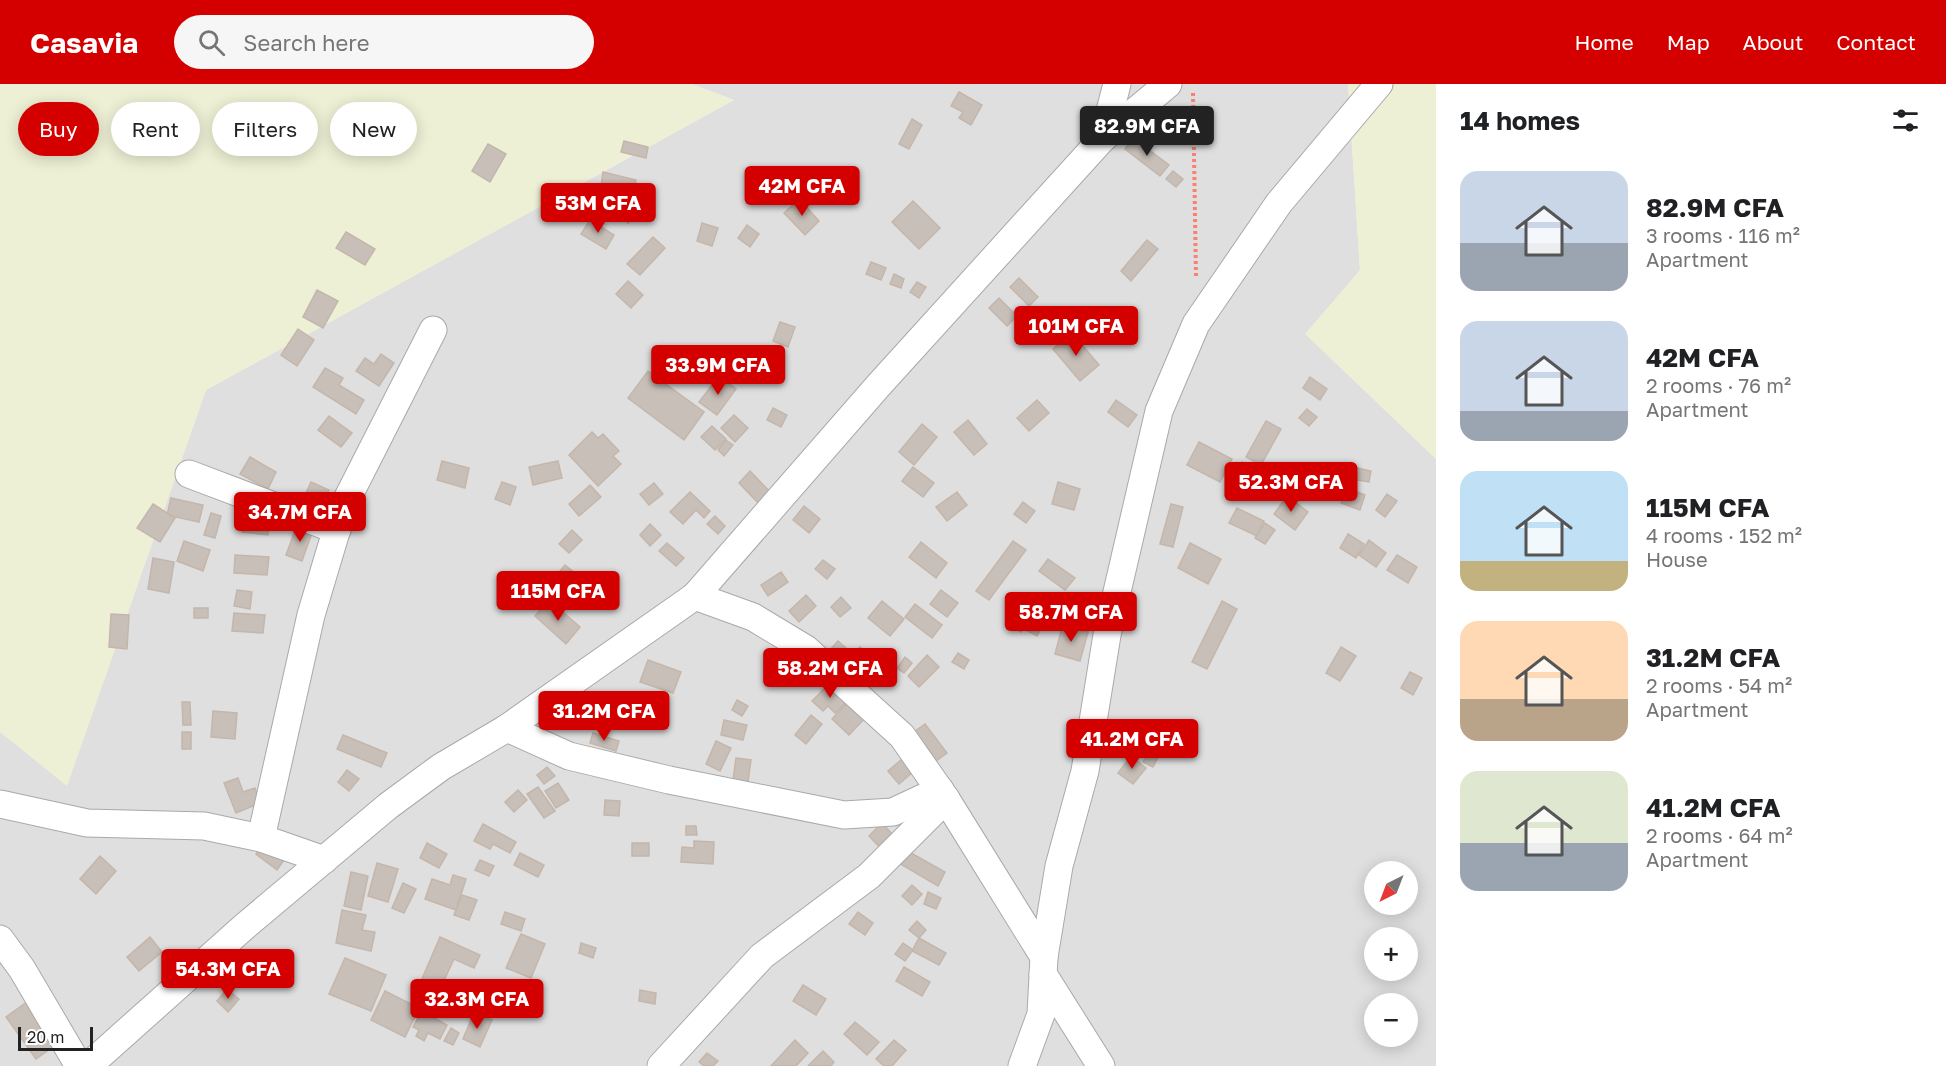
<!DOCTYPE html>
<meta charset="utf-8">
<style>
:root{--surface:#fff;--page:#f6f6f6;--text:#202124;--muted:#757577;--accent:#d40000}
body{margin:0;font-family:"Golos Text",sans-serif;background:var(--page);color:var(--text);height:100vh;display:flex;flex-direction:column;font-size:22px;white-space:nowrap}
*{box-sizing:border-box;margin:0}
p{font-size:20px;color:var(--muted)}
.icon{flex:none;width:33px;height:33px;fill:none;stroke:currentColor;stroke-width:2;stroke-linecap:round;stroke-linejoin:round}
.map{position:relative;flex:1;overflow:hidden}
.side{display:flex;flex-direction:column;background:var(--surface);width:510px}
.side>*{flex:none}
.hud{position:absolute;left:18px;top:18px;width:570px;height:54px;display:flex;gap:12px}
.needle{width:39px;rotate:222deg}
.buttons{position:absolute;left:1364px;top:777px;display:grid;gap:12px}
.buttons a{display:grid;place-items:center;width:54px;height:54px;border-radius:50%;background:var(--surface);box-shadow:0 3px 15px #0003;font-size:30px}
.scale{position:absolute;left:18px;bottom:15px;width:75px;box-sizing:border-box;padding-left:6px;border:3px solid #222;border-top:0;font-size:16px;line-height:21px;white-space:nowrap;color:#222;-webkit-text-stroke:4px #fff;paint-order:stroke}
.price{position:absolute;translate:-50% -51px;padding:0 14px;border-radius:6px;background:var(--accent);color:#fff;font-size:20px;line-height:39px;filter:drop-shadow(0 2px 3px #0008)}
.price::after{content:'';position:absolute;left:50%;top:36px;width:18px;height:14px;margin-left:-9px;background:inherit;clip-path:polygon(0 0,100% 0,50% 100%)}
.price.selected{background:#222;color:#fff}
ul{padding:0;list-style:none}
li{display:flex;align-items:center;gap:18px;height:150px;padding:0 24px}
li span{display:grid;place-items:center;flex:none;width:168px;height:120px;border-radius:18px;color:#555}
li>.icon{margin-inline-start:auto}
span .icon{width:72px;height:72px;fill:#fffc;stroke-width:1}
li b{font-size:26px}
h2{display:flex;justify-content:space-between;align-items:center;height:72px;padding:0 24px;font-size:26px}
.pill{padding:0 21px;border-radius:27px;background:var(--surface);box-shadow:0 3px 15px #0003;font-size:21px;line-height:54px}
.pill.selected{background:var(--accent);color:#fff}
header{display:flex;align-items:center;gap:36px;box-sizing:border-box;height:84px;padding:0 30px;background:var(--accent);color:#fff}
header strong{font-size:28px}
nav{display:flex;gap:33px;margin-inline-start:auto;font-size:21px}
.search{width:420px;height:54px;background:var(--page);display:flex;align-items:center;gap:15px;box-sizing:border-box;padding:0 21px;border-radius:33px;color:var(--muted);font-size:22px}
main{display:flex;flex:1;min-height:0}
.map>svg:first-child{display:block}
</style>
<header>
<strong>Casavia</strong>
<div class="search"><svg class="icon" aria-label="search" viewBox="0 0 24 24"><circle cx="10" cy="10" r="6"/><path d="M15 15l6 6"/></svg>Search here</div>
<nav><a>Home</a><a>Map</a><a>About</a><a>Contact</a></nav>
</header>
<main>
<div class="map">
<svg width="1436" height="982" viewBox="0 0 1436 982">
<rect width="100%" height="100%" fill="#f2efe9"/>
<path fill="#e0dfdf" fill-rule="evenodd" d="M 692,0 L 1348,0 L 1360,186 L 1306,250 L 1436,375 L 1436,982 L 0,982 L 0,648 L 67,701 L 206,306 L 734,16 ZM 1374,788 L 1407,788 L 1407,820 L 1374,820 ZM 1374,854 L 1407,854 L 1407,886 L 1374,886 ZM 1374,920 L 1407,920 L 1407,952 L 1374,952 Z"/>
<g fill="#eef0d5">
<polygon points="0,0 692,0 734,16 206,306 67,702 0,648"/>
<polygon points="1348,0 1436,0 1436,375 1305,250 1360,186"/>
</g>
<g fill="#c7bfb8" stroke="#c4b6ab" stroke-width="1.5">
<polygon points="959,8 982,21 971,41 959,34 963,28 951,22"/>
<polygon points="912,35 922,41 909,65 899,60"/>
<polygon points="1133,54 1169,81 1160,92 1125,65"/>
<polygon points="624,57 648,63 646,74 621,68"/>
<polygon points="488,60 506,70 490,98 472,87"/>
<polygon points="1173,87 1183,95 1176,103 1166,95"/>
<polygon points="603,88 636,96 633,109 601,102"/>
<polygon points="799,115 819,137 805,151 784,129"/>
<polygon points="913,117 940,144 919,165 892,138"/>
<polygon points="624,122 634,130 628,139 617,131"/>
<polygon points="590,136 614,151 606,165 581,150"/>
<polygon points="702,139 718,144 712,162 697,157"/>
<polygon points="747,141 759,150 750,163 738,154"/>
<polygon points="346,148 375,165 365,181 336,164"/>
<polygon points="653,153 665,164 640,191 627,180"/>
<polygon points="1147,156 1158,165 1131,197 1121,187"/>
<polygon points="871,178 886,184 881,196 866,190"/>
<polygon points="894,190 904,195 901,204 890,200"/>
<polygon points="1019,194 1038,213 1029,222 1010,203"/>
<polygon points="628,197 643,211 631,224 616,210"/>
<polygon points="917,198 926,203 919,214 910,208"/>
<polygon points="317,206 338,217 323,244 303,233"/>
<polygon points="999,214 1017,232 1007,242 989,224"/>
<polygon points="780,238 795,243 788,263 773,257"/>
<polygon points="298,245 314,256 297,282 281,271"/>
<polygon points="1072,249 1099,281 1080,297 1053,265"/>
<polygon points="381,270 394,279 379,302 356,287 365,274 374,280"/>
<polygon points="325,284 343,294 339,301 364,316 356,330 313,303"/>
<polygon points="648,287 704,328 684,356 628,314"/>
<polygon points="719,292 736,305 717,331 699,318"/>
<polygon points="1310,293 1327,305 1320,316 1303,304"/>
<polygon points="1037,316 1049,329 1029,347 1017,334"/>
<polygon points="1116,316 1137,331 1128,343 1108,328"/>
<polygon points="773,324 787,331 781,343 767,336"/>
<polygon points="1307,325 1317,333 1309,342 1299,334"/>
<polygon points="734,331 748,344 735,358 721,344"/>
<polygon points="329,332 352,349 341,363 318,346"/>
<polygon points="968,336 987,360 974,371 954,348"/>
<polygon points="1266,337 1281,345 1261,381 1246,373"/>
<polygon points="922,340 937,353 914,381 899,368"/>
<polygon points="712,342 726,355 715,366 701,353"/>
<polygon points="592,348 598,354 603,350 619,367 613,372 621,380 598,402 569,371"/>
<polygon points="726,356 733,361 724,372 718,366"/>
<polygon points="1199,358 1232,375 1220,398 1187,381"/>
<polygon points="250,373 276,388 268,405 240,390"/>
<polygon points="442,377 469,384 465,404 437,396"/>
<polygon points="558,377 562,394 533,401 529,383"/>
<polygon points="1242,378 1258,387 1244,411 1228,403"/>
<polygon points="913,383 934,399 923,413 902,397"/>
<polygon points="1353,383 1371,387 1369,398 1351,395"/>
<polygon points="750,387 773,411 761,422 739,399"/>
<polygon points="311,398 329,406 319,427 302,418"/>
<polygon points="502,398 516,403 510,421 495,415"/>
<polygon points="1058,398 1080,405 1074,426 1052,420"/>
<polygon points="654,399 663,410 649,421 640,410"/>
<polygon points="590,401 601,413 579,432 569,420"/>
<polygon points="1347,404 1365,411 1360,426 1341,419"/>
<polygon points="690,408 710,427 704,434 696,426 683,440 670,428"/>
<polygon points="957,408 967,421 947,437 936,423"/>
<polygon points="1387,410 1397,417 1385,433 1376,426"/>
<polygon points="1287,412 1308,428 1295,446 1274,430"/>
<polygon points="171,414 203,421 199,438 167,431"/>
<polygon points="1023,418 1035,427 1026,439 1014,430"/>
<polygon points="153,420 175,434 160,458 137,444"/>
<polygon points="1171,420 1183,423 1173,463 1160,460"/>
<polygon points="244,422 271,425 268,451 242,448"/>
<polygon points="804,422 820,435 809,449 793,436"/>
<polygon points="1237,424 1264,437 1257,452 1229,439"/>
<polygon points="211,429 221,432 215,454 204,451"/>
<polygon points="715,432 725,442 718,450 707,440"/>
<polygon points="1265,439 1275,446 1265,460 1255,454"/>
<polygon points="650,440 661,451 650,462 640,451"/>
<polygon points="297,441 313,446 302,477 286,471"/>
<polygon points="572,446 582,456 569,469 559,460"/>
<polygon points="1348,450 1364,460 1356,474 1340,464"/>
<polygon points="1369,456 1386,469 1376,483 1359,471"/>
<polygon points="184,457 210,466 203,487 177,477"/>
<polygon points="1013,457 1026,466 989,516 976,507"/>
<polygon points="921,458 947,479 936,494 909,473"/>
<polygon points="667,459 684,474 676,482 659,467"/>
<polygon points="1190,459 1221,475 1208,500 1178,484"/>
<polygon points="235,471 269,473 267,491 234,489"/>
<polygon points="1397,471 1417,483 1408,499 1387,486"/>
<polygon points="153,474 174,478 169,509 148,505"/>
<polygon points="1048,475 1075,494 1065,506 1039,487"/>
<polygon points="823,476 835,485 827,495 815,485"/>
<polygon points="565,481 576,490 566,501 556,492"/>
<polygon points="781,488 788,498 768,512 761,501"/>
<polygon points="237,506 252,508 250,525 234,522"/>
<polygon points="941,506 958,519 947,533 930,520"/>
<polygon points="806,511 816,522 799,538 789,527"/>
<polygon points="841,513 851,524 840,533 831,523"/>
<polygon points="549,516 580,543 566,560 535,532"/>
<polygon points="882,517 904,535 890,552 868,534"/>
<polygon points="1222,517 1237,525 1207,585 1192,578"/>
<polygon points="915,520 942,541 932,554 905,533"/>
<polygon points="1019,520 1032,527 1021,548 1008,540"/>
<rect x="194" y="524" width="14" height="10"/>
<polygon points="1034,528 1047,534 1037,552 1026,546"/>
<polygon points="234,529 265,531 263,549 232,547"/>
<polygon points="111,530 129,531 127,565 109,563"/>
<polygon points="1063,540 1088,548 1080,577 1055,570"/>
<polygon points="838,557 847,565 838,575 829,567"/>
<polygon points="860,563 880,580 864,598 844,580"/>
<polygon points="1341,563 1356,572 1340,597 1326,589"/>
<polygon points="958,569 969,576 964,585 952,578"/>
<polygon points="927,571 939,583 919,603 908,592"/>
<polygon points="905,573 912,579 904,589 897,584"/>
<polygon points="648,576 681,588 673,609 640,598"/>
<polygon points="1410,588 1422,594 1413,611 1401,604"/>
<polygon points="830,599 848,617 835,629 828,622 823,627 812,617"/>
<polygon points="737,616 748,622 742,632 732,626"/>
<polygon points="849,617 866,633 849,651 832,635"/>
<polygon points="182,618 190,618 191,641 183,641"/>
<polygon points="604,626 613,629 611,636 602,634"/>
<polygon points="213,627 237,629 235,655 211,653"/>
<polygon points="811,631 822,640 806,660 795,651"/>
<polygon points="724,636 747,641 743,656 721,651"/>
<polygon points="925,640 947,669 936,677 914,648"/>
<rect x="182" y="648" width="9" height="17"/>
<polygon points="593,649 619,657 616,667 590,659"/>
<polygon points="343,651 387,669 381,683 337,665"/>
<polygon points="716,657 731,664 720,687 706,680"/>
<polygon points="1150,666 1159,671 1153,683 1143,678"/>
<polygon points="908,670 919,683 899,700 888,687"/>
<polygon points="1131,672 1146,684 1133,700 1118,689"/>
<polygon points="736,674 751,676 747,705 732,703"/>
<polygon points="547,683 555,692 544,700 537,691"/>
<polygon points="347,686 359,695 349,707 338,698"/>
<polygon points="238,694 243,708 255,704 260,719 236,729 224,699"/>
<polygon points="558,699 569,716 556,724 545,707"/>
<polygon points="538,703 555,727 544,734 527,710"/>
<polygon points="518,706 527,716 514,728 505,718"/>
<polygon points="605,716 620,717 619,732 604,731"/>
<polygon points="882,739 904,763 891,775 869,752"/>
<polygon points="483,740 516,758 510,769 493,760 490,765 474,757"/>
<polygon points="686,742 696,742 697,751 686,751"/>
<polygon points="269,754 289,769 277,786 256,770"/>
<polygon points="694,757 714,758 713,780 681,778 682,763 694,764"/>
<polygon points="427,759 447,770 439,784 420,774"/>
<rect x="632" y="759" width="17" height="13"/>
<polygon points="904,765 945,788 938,802 897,778"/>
<polygon points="520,769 544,781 538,793 514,781"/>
<polygon points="100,772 116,787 96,810 80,795"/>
<polygon points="480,776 494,782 489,792 475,786"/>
<polygon points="377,779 398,785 388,818 368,812"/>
<polygon points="351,788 368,792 361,826 344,822"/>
<polygon points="453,791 466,795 456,826 425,815 432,795 450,801"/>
<polygon points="403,799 416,805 404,829 392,824"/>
<polygon points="912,801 922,810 912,821 902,812"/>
<polygon points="928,808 941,814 936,825 924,820"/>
<polygon points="462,811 477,816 469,836 454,831"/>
<polygon points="342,826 366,831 362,846 375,848 371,867 336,859"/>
<polygon points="505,828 525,835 521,847 501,840"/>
<polygon points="858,828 873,839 865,851 849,840"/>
<polygon points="917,837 926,846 919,854 909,846"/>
<polygon points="521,850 545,860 531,894 506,884"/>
<polygon points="150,853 162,868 139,887 127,873"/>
<polygon points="440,853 480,871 474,884 454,875 440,905 421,897"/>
<polygon points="919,854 946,869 939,881 912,867"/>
<polygon points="581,859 596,864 593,874 579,869"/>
<polygon points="903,859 913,866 905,877 895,870"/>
<polygon points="345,874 386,891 371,927 329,910"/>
<polygon points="261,878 275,891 266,901 252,888"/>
<polygon points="233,879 244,890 235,900 223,889"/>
<polygon points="904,883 930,898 922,912 896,897"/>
<polygon points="803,901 826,915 816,931 793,917"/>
<polygon points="227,905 239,915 228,928 217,917"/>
<polygon points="640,906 656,909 655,920 639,917"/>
<polygon points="385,907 419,924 405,953 371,936"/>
<polygon points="27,918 57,960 36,975 6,933"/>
<polygon points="422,927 447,941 440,955 428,949 424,957 416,952 419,946 413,943"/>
<polygon points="474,929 492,936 480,963 463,955"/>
<polygon points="855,938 879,958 867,971 844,950"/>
<polygon points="451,944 459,949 453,961 444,957"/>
<polygon points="795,956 808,969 796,982 771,982"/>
<polygon points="894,956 906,966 892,982 884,982 876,975"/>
<polygon points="823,967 834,978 831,982 808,982"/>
<polygon points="707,969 718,977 713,982 704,982 699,978"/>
</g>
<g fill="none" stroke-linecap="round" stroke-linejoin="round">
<defs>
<g id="minor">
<polyline points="1103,54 1117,0"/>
<polyline points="189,390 337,446"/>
<polyline points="695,512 753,533 806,565 902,652 946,715 1044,873"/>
<polyline points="507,644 569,672 669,696 844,731 893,728 940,706"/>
<polyline points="0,720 87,739 204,742 261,754 324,776"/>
<polyline points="261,754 311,531 344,421 433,246"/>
<polyline points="0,855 22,885 79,982"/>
<polyline points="1043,890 1101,982"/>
<polyline points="88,982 245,842 388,722 441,683 507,644 695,512 878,302 1103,54 1168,0"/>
<polyline points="661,982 762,872 869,792 946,715"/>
<polyline points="1022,982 1041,930 1044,873 1059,782 1085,687 1107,551 1159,327 1196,240 1279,119 1379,0"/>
</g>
</defs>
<use href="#minor" stroke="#a9a9a9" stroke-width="29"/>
<polyline stroke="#fa8072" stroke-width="4" stroke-dasharray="3 3" stroke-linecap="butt" points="1193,9 1196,194"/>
<use href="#minor" stroke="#fff" stroke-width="27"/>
</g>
</svg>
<div class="buttons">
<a><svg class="needle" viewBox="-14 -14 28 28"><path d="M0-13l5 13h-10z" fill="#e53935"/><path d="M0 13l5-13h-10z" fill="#757577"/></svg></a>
<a>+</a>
<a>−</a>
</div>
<div class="scale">20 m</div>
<b class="price selected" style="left:1147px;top:73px">82.9M CFA</b>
<b class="price" style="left:802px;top:133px">42M CFA</b>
<b class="price" style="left:598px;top:150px">53M CFA</b>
<b class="price" style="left:1076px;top:273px">101M CFA</b>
<b class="price" style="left:718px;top:312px">33.9M CFA</b>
<b class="price" style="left:1291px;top:429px">52.3M CFA</b>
<b class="price" style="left:300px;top:459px">34.7M CFA</b>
<b class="price" style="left:558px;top:538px">115M CFA</b>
<b class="price" style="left:1071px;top:559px">58.7M CFA</b>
<b class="price" style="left:830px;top:615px">58.2M CFA</b>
<b class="price" style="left:604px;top:658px">31.2M CFA</b>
<b class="price" style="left:1132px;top:686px">41.2M CFA</b>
<b class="price" style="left:228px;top:916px">54.3M CFA</b>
<b class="price" style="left:477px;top:946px">32.3M CFA</b>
<div class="hud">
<a class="pill selected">Buy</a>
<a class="pill">Rent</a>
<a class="pill">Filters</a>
<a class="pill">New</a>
</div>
</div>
<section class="side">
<h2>14 homes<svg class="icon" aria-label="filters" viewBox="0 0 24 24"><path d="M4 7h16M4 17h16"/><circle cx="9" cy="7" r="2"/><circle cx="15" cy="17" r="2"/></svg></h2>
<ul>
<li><span style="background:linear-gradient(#c9d6e8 60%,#9aa5b1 0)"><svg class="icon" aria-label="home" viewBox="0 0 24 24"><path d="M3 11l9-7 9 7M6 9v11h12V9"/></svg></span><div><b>82.9M CFA</b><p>3 rooms · 116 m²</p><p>Apartment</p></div></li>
<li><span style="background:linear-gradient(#c9d6e8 75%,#9aa5b1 0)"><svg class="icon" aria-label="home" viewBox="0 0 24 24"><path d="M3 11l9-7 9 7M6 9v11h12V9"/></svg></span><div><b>42M CFA</b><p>2 rooms · 76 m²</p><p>Apartment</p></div></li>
<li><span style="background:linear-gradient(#bfe0f5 75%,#c2b280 0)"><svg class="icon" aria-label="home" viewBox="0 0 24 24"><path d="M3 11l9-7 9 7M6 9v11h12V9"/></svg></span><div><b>115M CFA</b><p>4 rooms · 152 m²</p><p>House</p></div></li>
<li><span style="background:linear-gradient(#ffd9b3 65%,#b9a48a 0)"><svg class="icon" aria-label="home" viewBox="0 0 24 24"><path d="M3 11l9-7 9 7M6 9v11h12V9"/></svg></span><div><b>31.2M CFA</b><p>2 rooms · 54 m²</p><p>Apartment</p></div></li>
<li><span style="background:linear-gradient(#dfe7d0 60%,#9aa5b1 0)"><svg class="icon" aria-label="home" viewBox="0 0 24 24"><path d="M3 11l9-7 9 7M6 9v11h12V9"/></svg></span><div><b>41.2M CFA</b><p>2 rooms · 64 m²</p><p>Apartment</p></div></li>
</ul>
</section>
</main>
